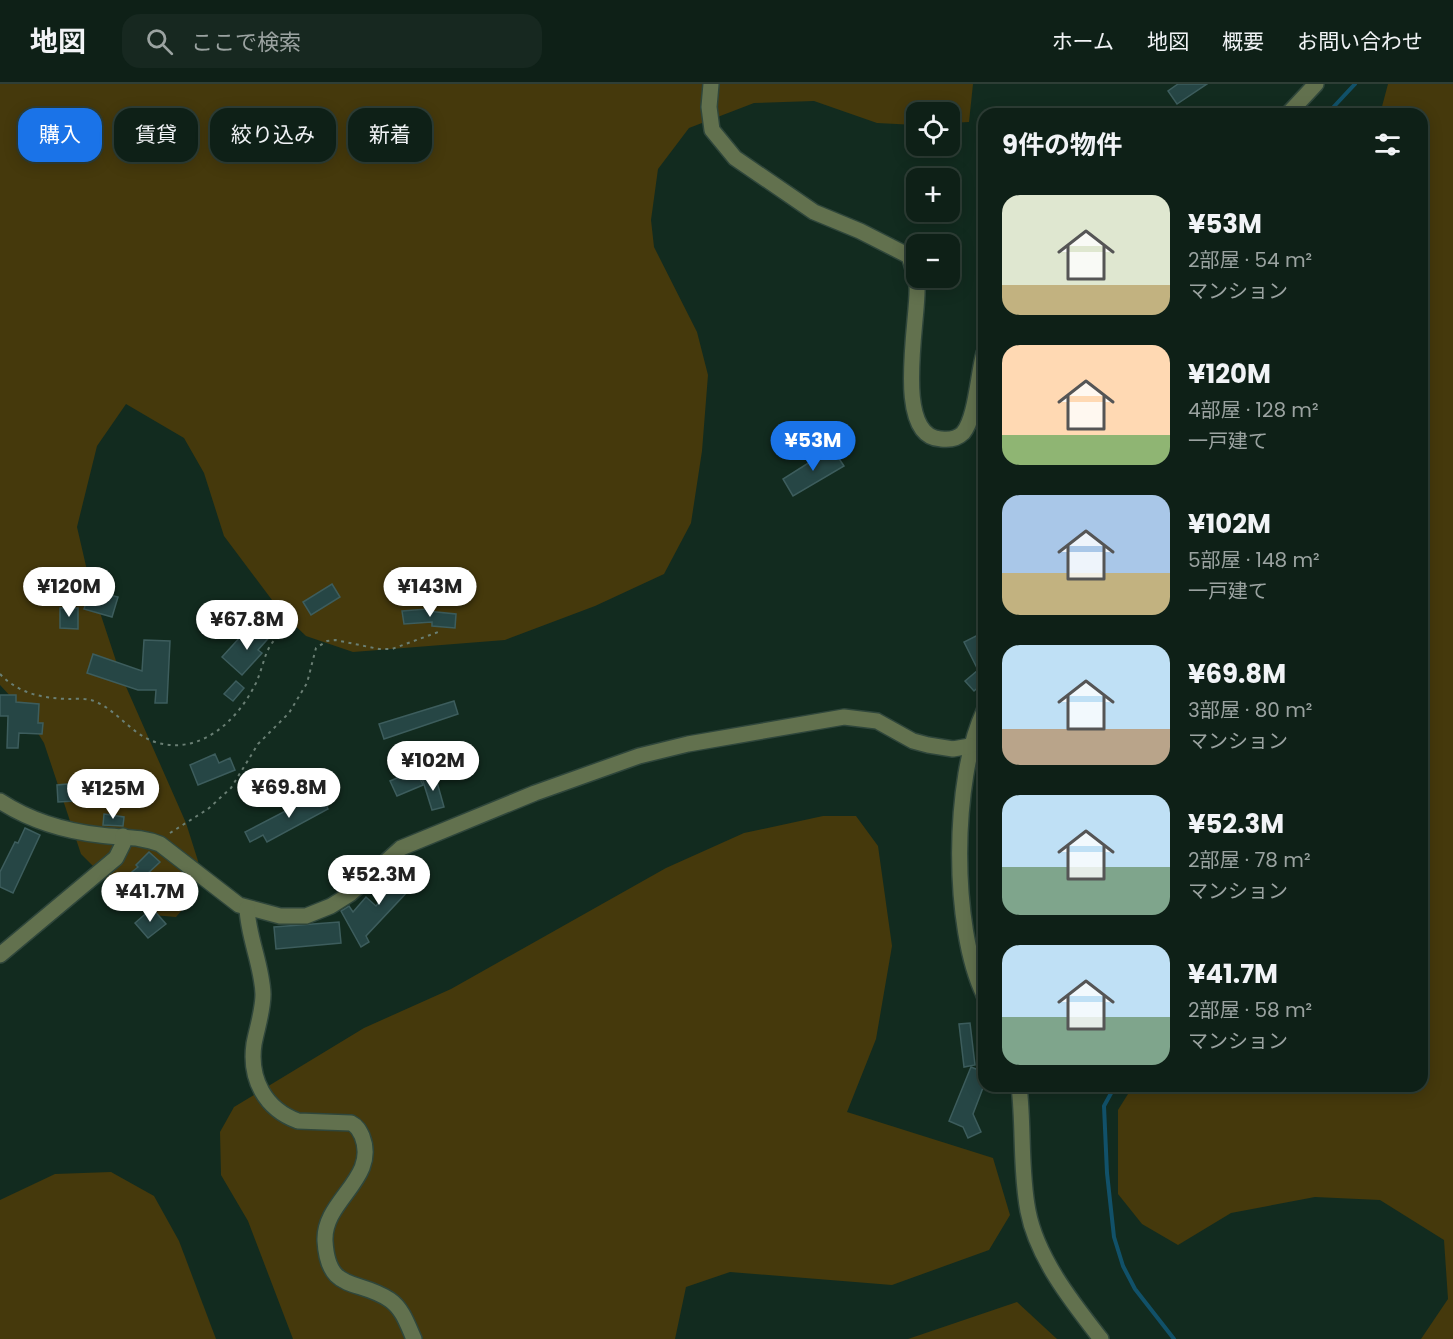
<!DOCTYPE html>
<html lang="ja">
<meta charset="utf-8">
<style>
:root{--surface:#0e2017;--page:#172820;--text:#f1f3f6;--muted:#9ba3a1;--line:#2e3e36;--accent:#1a73e8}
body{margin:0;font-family:Poppins,"Noto Sans JP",sans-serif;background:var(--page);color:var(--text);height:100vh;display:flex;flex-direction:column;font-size:22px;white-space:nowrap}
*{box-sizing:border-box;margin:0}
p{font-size:20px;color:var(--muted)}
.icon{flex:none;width:33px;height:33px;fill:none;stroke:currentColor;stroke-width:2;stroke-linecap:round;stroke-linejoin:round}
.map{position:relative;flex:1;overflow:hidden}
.panel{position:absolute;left:978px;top:24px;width:450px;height:984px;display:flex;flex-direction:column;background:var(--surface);border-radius:18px;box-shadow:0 3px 15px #0003,0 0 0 2px var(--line)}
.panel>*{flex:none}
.guide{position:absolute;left:18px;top:24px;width:570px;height:54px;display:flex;gap:12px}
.tools{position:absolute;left:906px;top:18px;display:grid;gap:12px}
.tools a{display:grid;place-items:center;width:54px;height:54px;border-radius:12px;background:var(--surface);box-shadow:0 3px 15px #0003,0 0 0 2px var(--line);font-size:30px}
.price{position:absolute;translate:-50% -51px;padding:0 14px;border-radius:21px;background:#fff;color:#222;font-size:20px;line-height:39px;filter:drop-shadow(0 2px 3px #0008)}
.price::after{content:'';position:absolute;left:50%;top:36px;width:18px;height:14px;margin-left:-9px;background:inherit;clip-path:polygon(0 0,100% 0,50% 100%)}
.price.current{background:var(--accent);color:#fff}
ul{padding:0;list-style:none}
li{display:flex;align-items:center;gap:18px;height:150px;padding:0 24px}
li span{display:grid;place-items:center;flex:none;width:168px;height:120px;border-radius:18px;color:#555}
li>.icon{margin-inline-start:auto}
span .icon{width:72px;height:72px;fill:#fffc;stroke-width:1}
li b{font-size:26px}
h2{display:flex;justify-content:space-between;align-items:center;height:72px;padding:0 24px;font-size:26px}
.pill{padding:0 21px;border-radius:18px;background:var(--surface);box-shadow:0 3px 15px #0003,0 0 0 2px var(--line);font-size:21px;line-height:54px}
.pill.current{background:var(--accent);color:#fff}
header{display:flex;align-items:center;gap:36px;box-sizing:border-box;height:84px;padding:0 30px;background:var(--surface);border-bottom:2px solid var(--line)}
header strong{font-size:28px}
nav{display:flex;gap:33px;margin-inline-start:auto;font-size:21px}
.search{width:420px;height:54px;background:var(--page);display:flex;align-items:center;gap:15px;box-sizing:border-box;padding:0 21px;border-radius:18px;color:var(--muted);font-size:22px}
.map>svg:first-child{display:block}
</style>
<header>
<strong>地図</strong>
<div class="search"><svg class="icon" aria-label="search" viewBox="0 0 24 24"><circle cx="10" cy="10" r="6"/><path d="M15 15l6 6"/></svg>ここで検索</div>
<nav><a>ホーム</a><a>地図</a><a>概要</a><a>お問い合わせ</a></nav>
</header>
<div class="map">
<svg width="1453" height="1255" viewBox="0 0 1453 1255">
<rect width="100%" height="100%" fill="#122b1f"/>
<g fill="#45390c">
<polygon points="0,0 973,0 969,38 950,39 950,28 916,28 916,41 877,39 814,17 754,19 689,44 658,85 651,136 654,163 697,248 708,291 702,367 691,439 664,490 595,522 505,556 353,568 306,552 281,528 224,452 204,389 184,354 126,320 97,362 77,443 89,495 120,589 186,739 198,777 196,810 176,833 153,831 119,808 81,770 44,659 24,627 0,601"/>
<polygon points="1388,0 1453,0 1453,1255 1421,1255 1448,1215 1444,1156 1380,1116 1315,1113 1231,1129 1178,1161 1142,1140 1118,1110 1118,1026 1133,1002 1422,1002 1422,30 1380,30"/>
<polygon points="823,732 856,732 878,762 892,862 876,955 847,1028 993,1074 1010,1131 989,1166 892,1201 730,1188 686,1203 675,1255 293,1255 248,1137 221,1091 220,1048 234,1023 364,944 451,905 666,784 744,749"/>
<polygon points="111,1088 154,1112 179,1157 216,1255 0,1255 0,1116 55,1090"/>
<polygon points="1017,1218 1057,1255 908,1255"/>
</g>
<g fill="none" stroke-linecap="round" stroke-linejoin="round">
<g stroke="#115169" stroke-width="4">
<polyline points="1327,30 1355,0"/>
<polyline points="1115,1002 1104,1022 1107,1089 1114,1153 1123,1182 1135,1205 1174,1255"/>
</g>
</g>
<g fill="#264645" stroke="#3d5d5d" stroke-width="1.5">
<polygon points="1178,0 1207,0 1177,20 1168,7"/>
<polygon points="832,364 844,382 793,412 783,395"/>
<polygon points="332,500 340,513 311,531 303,518"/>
<polygon points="90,506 118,513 112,533 84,525"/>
<polygon points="60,524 78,524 78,545 60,544"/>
<polygon points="427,525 427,527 456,530 455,544 432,542 432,538 404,540 402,527"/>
<polygon points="264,541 273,549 258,566 262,569 242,591 222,573 242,551 249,558"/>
<polygon points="984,548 984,598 974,607 965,597 978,586 964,558"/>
<polygon points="144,556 170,557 167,619 155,619 156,606 138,606 87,589 93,570 142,587"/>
<polygon points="236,597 244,604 233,617 224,610"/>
<polygon points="0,611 16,611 16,618 39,620 38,639 43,639 42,650 19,649 18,664 7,664 8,632 0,632"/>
<polygon points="454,617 458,630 384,655 379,640"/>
<polygon points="215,670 219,679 230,674 235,686 198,701 190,681"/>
<polygon points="416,686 423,701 397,712 390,697"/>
<polygon points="435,691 444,723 432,726 422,694"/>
<polygon points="89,698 91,716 58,718 57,701"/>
<polygon points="320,709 328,725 267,758 263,751 250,758 245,748"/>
<polygon points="104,730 124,733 123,742 103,741"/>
<polygon points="25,744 40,751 13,809 0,803 0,788 15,758 18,759"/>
<polygon points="149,768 160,778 144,793 147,798 127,814 117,800 138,783 136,781"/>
<polygon points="412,780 424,790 366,852 369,858 361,863 341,827 349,822 353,828 366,813 376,822"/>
<polygon points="182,792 191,801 180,811 171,803"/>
<polygon points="152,824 166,840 148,854 135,839"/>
<polygon points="339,838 341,859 276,865 274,843"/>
<polygon points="970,939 975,981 964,983 959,940"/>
<polygon points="971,983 984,988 984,1001 973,1030 981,1048 968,1054 963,1043 949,1037"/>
</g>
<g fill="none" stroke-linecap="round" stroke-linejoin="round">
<defs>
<g id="minor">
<path d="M 711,0 L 709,23 L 712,46 L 735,74 L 814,128 L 860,147 L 909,172 C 912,182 916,192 917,203 C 919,233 892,353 941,355 C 949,356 957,355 963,349 C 976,334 978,289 984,269"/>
<polyline points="1288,30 1316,0"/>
<path d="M 984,627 C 952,695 951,843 984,911"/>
<path d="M 0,717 C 29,736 66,747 100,751 C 121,754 140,752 160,760 L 239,821 L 280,832 L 306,832 L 331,822 L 350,810 L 401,764 L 535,709 L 639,672 L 688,660 L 844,633 L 877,637 L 913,657 L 928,661 L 953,665 L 970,662"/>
<path d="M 247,824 C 248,853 262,881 263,910 C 263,927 257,944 254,960 C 249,995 265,1025 298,1037 L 351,1039 C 357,1042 359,1046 362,1052 C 379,1095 323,1116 325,1157 C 328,1210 358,1194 390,1216 C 403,1225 408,1242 414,1255"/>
<polyline points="0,871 116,774 123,760 123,752"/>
<path d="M 1019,1002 C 1024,1043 1020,1086 1028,1127 C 1037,1174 1072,1218 1101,1255"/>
</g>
</defs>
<use href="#minor" stroke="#2f463b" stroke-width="18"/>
<g stroke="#6a7f74" stroke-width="2" stroke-dasharray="3 4.5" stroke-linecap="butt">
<path d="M 0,590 C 18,609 41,614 67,615 C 75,615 86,614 94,617 C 117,626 131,650 155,658 C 199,672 237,638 256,599 C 267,574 263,560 290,543"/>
<polyline points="170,749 208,725 231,704 258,660 289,629 307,599 316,564 327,557 335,556 379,565 392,565 441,547"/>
</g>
<use href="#minor" stroke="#62714e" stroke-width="15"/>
</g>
</svg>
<div class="tools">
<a><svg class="icon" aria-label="locate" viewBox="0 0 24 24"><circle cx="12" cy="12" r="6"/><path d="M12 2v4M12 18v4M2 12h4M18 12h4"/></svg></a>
<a>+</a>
<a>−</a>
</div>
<b class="price current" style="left:813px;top:388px">¥53M</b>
<b class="price" style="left:69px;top:534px">¥120M</b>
<b class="price" style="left:430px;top:534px">¥143M</b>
<b class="price" style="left:247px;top:567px">¥67.8M</b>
<b class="price" style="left:433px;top:708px">¥102M</b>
<b class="price" style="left:289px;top:735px">¥69.8M</b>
<b class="price" style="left:113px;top:736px">¥125M</b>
<b class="price" style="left:379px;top:822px">¥52.3M</b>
<b class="price" style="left:150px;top:839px">¥41.7M</b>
<div class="guide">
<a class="pill current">購入</a>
<a class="pill">賃貸</a>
<a class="pill">絞り込み</a>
<a class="pill">新着</a>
</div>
<section class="panel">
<h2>9件の物件<svg class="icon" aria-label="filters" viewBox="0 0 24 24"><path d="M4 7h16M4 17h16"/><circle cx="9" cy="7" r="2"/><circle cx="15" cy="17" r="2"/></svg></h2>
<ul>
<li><span style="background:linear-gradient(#dfe7d0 75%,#c2b280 0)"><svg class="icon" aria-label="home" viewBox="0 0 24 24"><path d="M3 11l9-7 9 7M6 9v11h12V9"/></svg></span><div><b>¥53M</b><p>2部屋 · 54 m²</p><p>マンション</p></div></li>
<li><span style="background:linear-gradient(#ffd9b3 75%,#8fb573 0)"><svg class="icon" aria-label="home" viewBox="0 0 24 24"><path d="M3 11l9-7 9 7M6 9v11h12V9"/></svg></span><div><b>¥120M</b><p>4部屋 · 128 m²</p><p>一戸建て</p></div></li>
<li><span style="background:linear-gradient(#a9c7e8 65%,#c2b280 0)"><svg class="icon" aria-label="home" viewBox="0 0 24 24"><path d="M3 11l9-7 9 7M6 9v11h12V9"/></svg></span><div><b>¥102M</b><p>5部屋 · 148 m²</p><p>一戸建て</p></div></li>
<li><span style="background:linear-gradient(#bfe0f5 70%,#b9a48a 0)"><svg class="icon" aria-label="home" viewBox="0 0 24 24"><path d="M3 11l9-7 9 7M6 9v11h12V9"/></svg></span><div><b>¥69.8M</b><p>3部屋 · 80 m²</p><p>マンション</p></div></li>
<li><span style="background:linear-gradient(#bfe0f5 60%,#7fa58c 0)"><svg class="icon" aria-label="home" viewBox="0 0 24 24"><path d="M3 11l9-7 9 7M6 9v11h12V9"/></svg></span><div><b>¥52.3M</b><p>2部屋 · 78 m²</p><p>マンション</p></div></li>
<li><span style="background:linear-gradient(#bfe0f5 60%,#7fa58c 0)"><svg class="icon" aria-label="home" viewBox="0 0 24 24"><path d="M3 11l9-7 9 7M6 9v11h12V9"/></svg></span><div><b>¥41.7M</b><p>2部屋 · 58 m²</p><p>マンション</p></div></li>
</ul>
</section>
</div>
